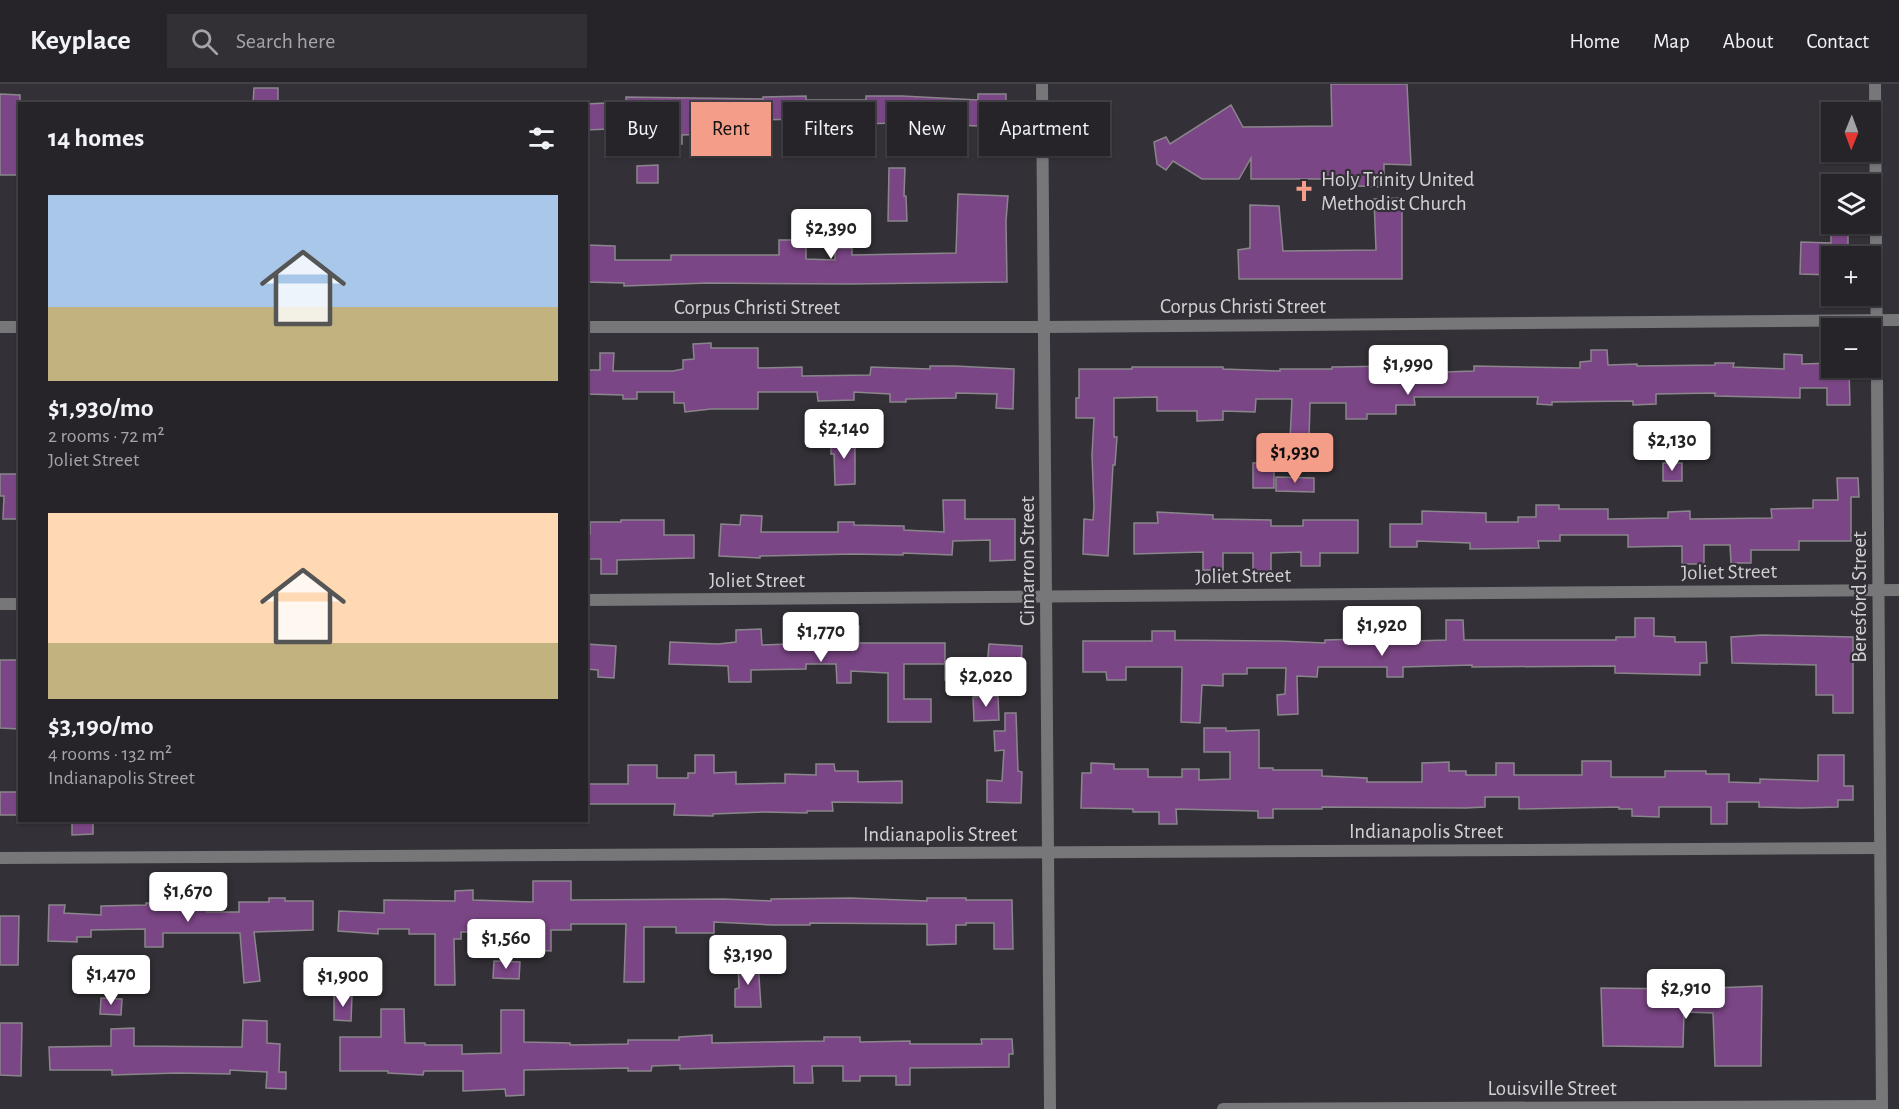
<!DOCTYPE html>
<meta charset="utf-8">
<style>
:root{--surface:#262429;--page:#323035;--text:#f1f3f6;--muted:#a4a4a8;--line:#424146;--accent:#f49e89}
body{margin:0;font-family:"Alegreya Sans",sans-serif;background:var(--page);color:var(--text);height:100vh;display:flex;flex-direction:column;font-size:22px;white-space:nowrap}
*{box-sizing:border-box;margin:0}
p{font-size:20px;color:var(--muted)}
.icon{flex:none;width:33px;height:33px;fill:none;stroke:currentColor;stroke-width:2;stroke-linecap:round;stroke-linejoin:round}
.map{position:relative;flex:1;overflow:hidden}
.sheet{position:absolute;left:18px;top:18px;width:570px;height:720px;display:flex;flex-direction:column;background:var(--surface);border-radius:0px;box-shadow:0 2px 4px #0004,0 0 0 2px var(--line)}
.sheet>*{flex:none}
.banner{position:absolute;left:606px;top:18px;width:570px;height:54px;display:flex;gap:12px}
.needle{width:39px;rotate:181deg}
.tools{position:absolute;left:1821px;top:18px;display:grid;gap:12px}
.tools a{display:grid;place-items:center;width:60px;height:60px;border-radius:0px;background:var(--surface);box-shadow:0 2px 4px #0004,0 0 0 2px var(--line);font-size:30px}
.price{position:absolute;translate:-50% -51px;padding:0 14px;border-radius:6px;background:#fff;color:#222;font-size:20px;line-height:39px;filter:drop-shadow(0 2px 3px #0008)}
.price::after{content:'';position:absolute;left:50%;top:36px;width:18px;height:14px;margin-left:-9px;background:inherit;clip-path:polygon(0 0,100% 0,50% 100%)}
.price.active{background:var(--accent);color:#111}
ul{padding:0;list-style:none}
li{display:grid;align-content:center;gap:12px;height:318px;padding:0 30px}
li span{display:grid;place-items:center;height:186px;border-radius:0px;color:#555}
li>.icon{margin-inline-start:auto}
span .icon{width:108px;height:108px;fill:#fffc;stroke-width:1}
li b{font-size:26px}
h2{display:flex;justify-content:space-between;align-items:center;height:72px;padding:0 30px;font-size:26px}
.pill{padding:0 21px;border-radius:0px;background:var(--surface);box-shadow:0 2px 4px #0004,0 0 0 2px var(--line);font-size:21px;line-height:54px}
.pill.active{background:var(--accent);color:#111}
header{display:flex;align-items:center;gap:36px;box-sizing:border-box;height:84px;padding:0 30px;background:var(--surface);border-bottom:2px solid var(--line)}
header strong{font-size:28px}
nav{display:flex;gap:33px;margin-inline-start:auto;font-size:21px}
.search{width:420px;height:54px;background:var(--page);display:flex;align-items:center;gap:15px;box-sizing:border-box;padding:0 21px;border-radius:0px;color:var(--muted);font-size:22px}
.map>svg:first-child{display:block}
</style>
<header>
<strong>Keyplace</strong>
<div class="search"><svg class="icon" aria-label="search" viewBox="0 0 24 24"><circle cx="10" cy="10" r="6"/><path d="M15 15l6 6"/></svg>Search here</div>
<nav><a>Home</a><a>Map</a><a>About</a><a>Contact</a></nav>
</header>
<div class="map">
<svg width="1899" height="1025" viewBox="0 0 1899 1025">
<rect width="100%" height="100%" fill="#333037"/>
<g fill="#7b4685" stroke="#8b868c" stroke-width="1.5">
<polygon points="1331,0 1407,0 1411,81 1384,80 1384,103 1332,101 1335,95 1251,95 1251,74 1239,95 1202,95 1173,77 1166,86 1157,80 1154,58 1166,53 1170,60 1231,21 1243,43 1332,42"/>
<polygon points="254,4 278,4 278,20 253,20"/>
<polygon points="0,10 20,11 20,91 0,91"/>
<polygon points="978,10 1006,10 1006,27 1016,27 1017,50 978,50 978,42 902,39 851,40 851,64 826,64 825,39 817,39 817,35 751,36 751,40 708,39 708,50 682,51 682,60 668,60 668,54 637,53 638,42 609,41 609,45 586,46 586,20 626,18 626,13 763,15 763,13 806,12 806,16 866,16 866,12 902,12 978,16"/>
<polygon points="658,81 658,99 637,99 637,82"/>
<polygon points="889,84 905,84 904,112 906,112 907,137 888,137"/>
<polygon points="958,110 1008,112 1006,137 1007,198 851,200 708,199 624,202 624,199 586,198 587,161 615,162 615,176 671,176 671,171 779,171 779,156 806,156 806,175 835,176 835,164 852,164 852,171 956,169"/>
<polygon points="1402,114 1402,195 1239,195 1238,166 1250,164 1250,121 1279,122 1283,167 1376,166 1374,115"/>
<polygon points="1831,140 1848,140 1848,172 1832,172 1832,191 1800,190 1801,158 1831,159"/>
<polygon points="711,259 711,264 758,264 758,284 802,283 802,292 870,291 871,283 930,285 930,282 955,282 1014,285 1013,325 996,324 997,310 956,309 956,314 906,315 906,318 890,318 890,310 854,308 854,316 818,317 817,308 758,308 758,325 711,325 685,328 684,319 674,319 674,308 637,308 637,315 623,315 623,311 586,310 586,286 600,286 600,269 614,269 613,287 673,287 683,285 683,276 694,275 693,260"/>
<polygon points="1591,266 1607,266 1608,281 1637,280 1637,282 1715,281 1715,279 1734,279 1733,283 1784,285 1784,270 1802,271 1802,280 1832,279 1832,284 1849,284 1850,321 1827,321 1827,304 1800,304 1800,314 1715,312 1715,309 1656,310 1656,320 1633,321 1633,317 1552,318 1552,321 1537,320 1538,313 1414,313 1415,321 1396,321 1396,330 1367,330 1367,335 1346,335 1346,319 1310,319 1309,356 1290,355 1292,315 1256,315 1255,328 1223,327 1223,336 1197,337 1197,327 1157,327 1157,313 1114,314 1114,353 1117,353 1115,381 1113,381 1108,472 1083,470 1084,435 1093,436 1094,423 1092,371 1094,334 1076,334 1076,314 1079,314 1079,285 1132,285 1132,283 1223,283 1223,285 1280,287 1280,285 1332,285 1332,283 1395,282 1395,298 1423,298 1423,281 1445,281 1444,288 1474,287 1474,282 1580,284 1580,278 1591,277"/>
<polygon points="855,352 855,400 835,401 834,370 831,370 831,353"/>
<rect x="1253" y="379" width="21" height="25"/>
<rect x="1663" y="379" width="19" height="18"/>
<polygon points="0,390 20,390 20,435 3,435 4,412 0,412"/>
<polygon points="1276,393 1314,394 1314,408 1276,407"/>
<polygon points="1837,394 1858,394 1859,413 1851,413 1851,457 1799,457 1799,466 1751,466 1751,479 1731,479 1730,461 1704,461 1704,480 1682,480 1682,462 1628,463 1628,451 1560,451 1560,457 1538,457 1539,464 1470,465 1470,459 1417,457 1417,463 1390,463 1390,440 1422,440 1422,427 1486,429 1486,438 1518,438 1518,433 1536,433 1536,421 1559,421 1559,425 1608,425 1608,435 1668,434 1668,428 1690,427 1690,435 1772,434 1771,425 1813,424 1813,416 1838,416"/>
<polygon points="943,416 965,416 965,435 1015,435 1015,476 990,477 990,456 953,457 952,471 903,469 903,471 854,470 760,472 760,474 719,472 721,440 740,441 741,431 762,432 761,448 838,448 838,438 854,438 854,441 904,442 904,446 944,448"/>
<polygon points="1157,428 1213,431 1213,435 1271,436 1271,442 1303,442 1303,436 1358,436 1358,469 1320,469 1320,482 1301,482 1301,468 1271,469 1271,490 1253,490 1253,469 1223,469 1223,486 1203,486 1203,468 1134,470 1134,439 1158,439"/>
<polygon points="621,436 664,436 664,451 694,451 694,474 617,476 617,490 601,490 601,475 586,475 586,450 590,450 590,438 621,438"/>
<polygon points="1635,534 1654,534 1654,552 1675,553 1675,558 1706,558 1707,579 1700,579 1700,591 1615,589 1615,582 1472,583 1472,581 1403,583 1403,593 1387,593 1387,583 1318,583 1317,593 1297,592 1298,630 1278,631 1277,611 1285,610 1286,584 1247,584 1247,590 1223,590 1223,602 1202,601 1200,639 1181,638 1182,583 1126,583 1126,596 1107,596 1106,588 1083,588 1083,557 1152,557 1152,547 1175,547 1175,556 1280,557 1325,559 1325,556 1395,554 1395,539 1413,539 1413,557 1446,556 1446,536 1463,536 1464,556 1616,556 1616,553 1635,553"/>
<polygon points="859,542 859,559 945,559 945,580 904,580 904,615 931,615 931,638 888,638 888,589 851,587 851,599 837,599 836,580 806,580 806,585 751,586 751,598 729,598 728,582 669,580 670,558 718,560 736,558 736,546 761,545 762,561 842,558 842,543"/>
<polygon points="1762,551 1853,553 1853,629 1833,629 1833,611 1816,611 1816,581 1732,579 1731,553"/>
<polygon points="586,560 616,562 614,594 598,593 598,586 586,585"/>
<polygon points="989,560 1022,562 1021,585 987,583"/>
<polygon points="0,576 20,576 20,645 0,644"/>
<polygon points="945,578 962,578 962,595 945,596"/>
<polygon points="998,612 999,636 974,637 973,613"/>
<polygon points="1005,629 1016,629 1018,687 1022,688 1021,719 987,718 987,696 1002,697 1004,666 995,667 994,647 1005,647"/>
<polygon points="1204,644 1226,644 1226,647 1259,646 1259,684 1273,684 1273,686 1322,686 1322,692 1367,694 1367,698 1422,698 1422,679 1449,678 1449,687 1466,687 1466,691 1496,691 1496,679 1514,679 1514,691 1582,691 1582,677 1611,677 1611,693 1665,693 1665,687 1706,687 1706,690 1729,690 1729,698 1760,699 1760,695 1818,697 1818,671 1844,671 1844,702 1853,702 1853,716 1838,716 1838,723 1801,724 1759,723 1759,718 1727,718 1727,740 1711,740 1711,723 1659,723 1659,733 1632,732 1632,725 1619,725 1619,723 1519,725 1519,713 1485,713 1485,723 1466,724 1322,723 1322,725 1273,725 1273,734 1258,734 1258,727 1176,725 1177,740 1159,740 1159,728 1133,728 1133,725 1081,724 1082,689 1091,689 1091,679 1114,680 1114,685 1148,685 1148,693 1182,693 1182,685 1199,685 1199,696 1230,695 1230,668 1204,668"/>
<polygon points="695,671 714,671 714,689 736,688 736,700 785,699 785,690 816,691 816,680 834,680 835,687 858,687 858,698 902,697 902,719 832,718 833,727 807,727 807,729 764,728 713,730 713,732 674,731 675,720 586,720 586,700 628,700 628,681 657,681 657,694 688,694 688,689 695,689"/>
<rect x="0" y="708" width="20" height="23"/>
<polygon points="72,736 93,736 93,750 72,751"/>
<polygon points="533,797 571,797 571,816 724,815 771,817 771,815 851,814 927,817 927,814 966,814 966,816 1012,816 1013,865 994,865 994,839 966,839 966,841 956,841 956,860 927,861 927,840 810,839 810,841 772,841 714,838 714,849 676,849 676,843 644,843 644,898 624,898 626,840 571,840 571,846 551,846 551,867 533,866 533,841 504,840 504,853 490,853 490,848 461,848 461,855 454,855 455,901 435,901 435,850 409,850 409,845 378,845 378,850 338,847 339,827 384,829 384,816 455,817 455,807 473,806 473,816 533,818"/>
<polygon points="168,808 185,809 185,818 207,818 207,828 239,828 239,818 269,818 269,814 285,814 285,817 313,817 313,846 254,848 260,897 244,899 240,849 163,849 163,863 145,863 145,845 91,846 91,853 77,853 77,858 48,857 49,821 65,821 64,829 101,831 101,822 146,821 146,819 168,819"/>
<polygon points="0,832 19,832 18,881 0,881"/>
<polygon points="494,877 520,878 519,895 493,894"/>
<polygon points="738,878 758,878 761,923 735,923 735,905 739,904"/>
<polygon points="1762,902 1761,982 1715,982 1713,929 1684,928 1683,963 1603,962 1601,904 1686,905 1686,915 1712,914 1714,904"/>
<polygon points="334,911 352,912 351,937 334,936"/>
<polygon points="101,914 122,915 121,931 100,930"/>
<polygon points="381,925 404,925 405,959 425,959 425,961 462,961 462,970 501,969 501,926 524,926 524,958 570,959 570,961 628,960 628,956 679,956 679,953 712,951 712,959 824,957 824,953 860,953 860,958 910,957 910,960 982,960 981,955 1012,955 1013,970 1009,970 1009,983 910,984 910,1001 896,1001 896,992 860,992 860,997 843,997 843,982 812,982 813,999 794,999 794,982 680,985 680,981 652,982 651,987 628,987 628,984 524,986 524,1011 506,1012 505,1005 463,1007 463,987 424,987 423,991 388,989 388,987 340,987 340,953 381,953"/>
<polygon points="243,936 267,937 267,959 280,960 279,988 286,988 286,1005 266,1004 267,988 230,986 230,990 177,989 112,991 112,986 50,986 49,963 111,962 111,945 134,944 134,962 242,963"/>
<polygon points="0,939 22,939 21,992 0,991"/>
</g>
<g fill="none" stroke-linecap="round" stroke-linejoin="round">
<g stroke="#77777a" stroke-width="12">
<polyline points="1042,0 1050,1025"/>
<polyline points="1875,0 1882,1025"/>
<polyline points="0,243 20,243"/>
<polyline points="586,243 1045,243 1899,236"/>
<polyline points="586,516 1899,506"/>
<polyline points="0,520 20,520"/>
<polyline points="0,774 1880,764"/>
<polyline points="1223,1025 1882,1022"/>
</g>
</g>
<defs>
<symbol id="church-bare" viewBox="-9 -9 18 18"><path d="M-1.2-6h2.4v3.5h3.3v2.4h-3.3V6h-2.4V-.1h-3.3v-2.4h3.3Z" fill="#f49e89" stroke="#333037" stroke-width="2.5" paint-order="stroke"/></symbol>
</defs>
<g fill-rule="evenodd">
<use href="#church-bare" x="1289" y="92" width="30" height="30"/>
</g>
<g text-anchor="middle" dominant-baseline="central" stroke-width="4.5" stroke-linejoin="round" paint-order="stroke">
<g font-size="21" fill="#d2d0d4" stroke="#333037" text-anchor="start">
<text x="1321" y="95">Holy Trinity United<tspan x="1321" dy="24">Methodist Church</tspan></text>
</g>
<g font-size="21" fill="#d2d0d4" stroke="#333037">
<text x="1243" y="222">Corpus Christi Street</text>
<text x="757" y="223">Corpus Christi Street</text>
<text transform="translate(1027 477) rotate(-90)">Cimarron Street</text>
<text transform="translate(1729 488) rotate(-1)">Joliet Street</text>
<text transform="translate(1243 492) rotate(-1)">Joliet Street</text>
<text x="757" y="496">Joliet Street</text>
<text transform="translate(1859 513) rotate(-90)">Beresford Street</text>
<text x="1426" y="747">Indianapolis Street</text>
<text x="940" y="750">Indianapolis Street</text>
<text x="1552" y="1004">Louisville Street</text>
</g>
</g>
</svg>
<div class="tools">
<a><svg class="needle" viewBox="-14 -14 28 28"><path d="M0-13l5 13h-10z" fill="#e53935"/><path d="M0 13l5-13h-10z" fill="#a4a4a8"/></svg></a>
<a><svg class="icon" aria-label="layers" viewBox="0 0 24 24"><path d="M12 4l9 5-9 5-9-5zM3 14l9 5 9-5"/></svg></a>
<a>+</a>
<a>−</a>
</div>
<b class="price" style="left:831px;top:176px">$2,390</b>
<b class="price" style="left:1408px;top:312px">$1,990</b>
<b class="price" style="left:844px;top:376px">$2,140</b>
<b class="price" style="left:1672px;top:388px">$2,130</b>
<b class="price active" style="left:1295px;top:400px">$1,930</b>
<b class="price" style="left:1382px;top:573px">$1,920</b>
<b class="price" style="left:821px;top:579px">$1,770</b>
<b class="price" style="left:986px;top:624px">$2,020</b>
<b class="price" style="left:188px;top:839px">$1,670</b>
<b class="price" style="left:506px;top:886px">$1,560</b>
<b class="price" style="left:748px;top:902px">$3,190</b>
<b class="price" style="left:111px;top:922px">$1,470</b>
<b class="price" style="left:343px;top:924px">$1,900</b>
<b class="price" style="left:1686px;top:936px">$2,910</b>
<div class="banner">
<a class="pill">Buy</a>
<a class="pill active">Rent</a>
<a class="pill">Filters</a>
<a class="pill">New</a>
<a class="pill">Apartment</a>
</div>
<section class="sheet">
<h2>14 homes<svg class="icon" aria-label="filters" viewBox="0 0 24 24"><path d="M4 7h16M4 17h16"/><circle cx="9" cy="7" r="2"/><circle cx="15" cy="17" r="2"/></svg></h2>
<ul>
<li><span style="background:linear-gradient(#a9c7e8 60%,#c2b280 0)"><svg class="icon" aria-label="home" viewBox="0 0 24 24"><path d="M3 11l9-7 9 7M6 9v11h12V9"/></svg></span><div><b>$1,930/mo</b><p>2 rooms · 72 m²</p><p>Joliet Street</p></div></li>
<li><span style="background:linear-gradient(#ffd9b3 70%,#c2b280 0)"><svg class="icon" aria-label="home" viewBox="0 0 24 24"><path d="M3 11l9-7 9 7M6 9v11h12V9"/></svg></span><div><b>$3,190/mo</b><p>4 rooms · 132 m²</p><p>Indianapolis Street</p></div></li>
</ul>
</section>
</div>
